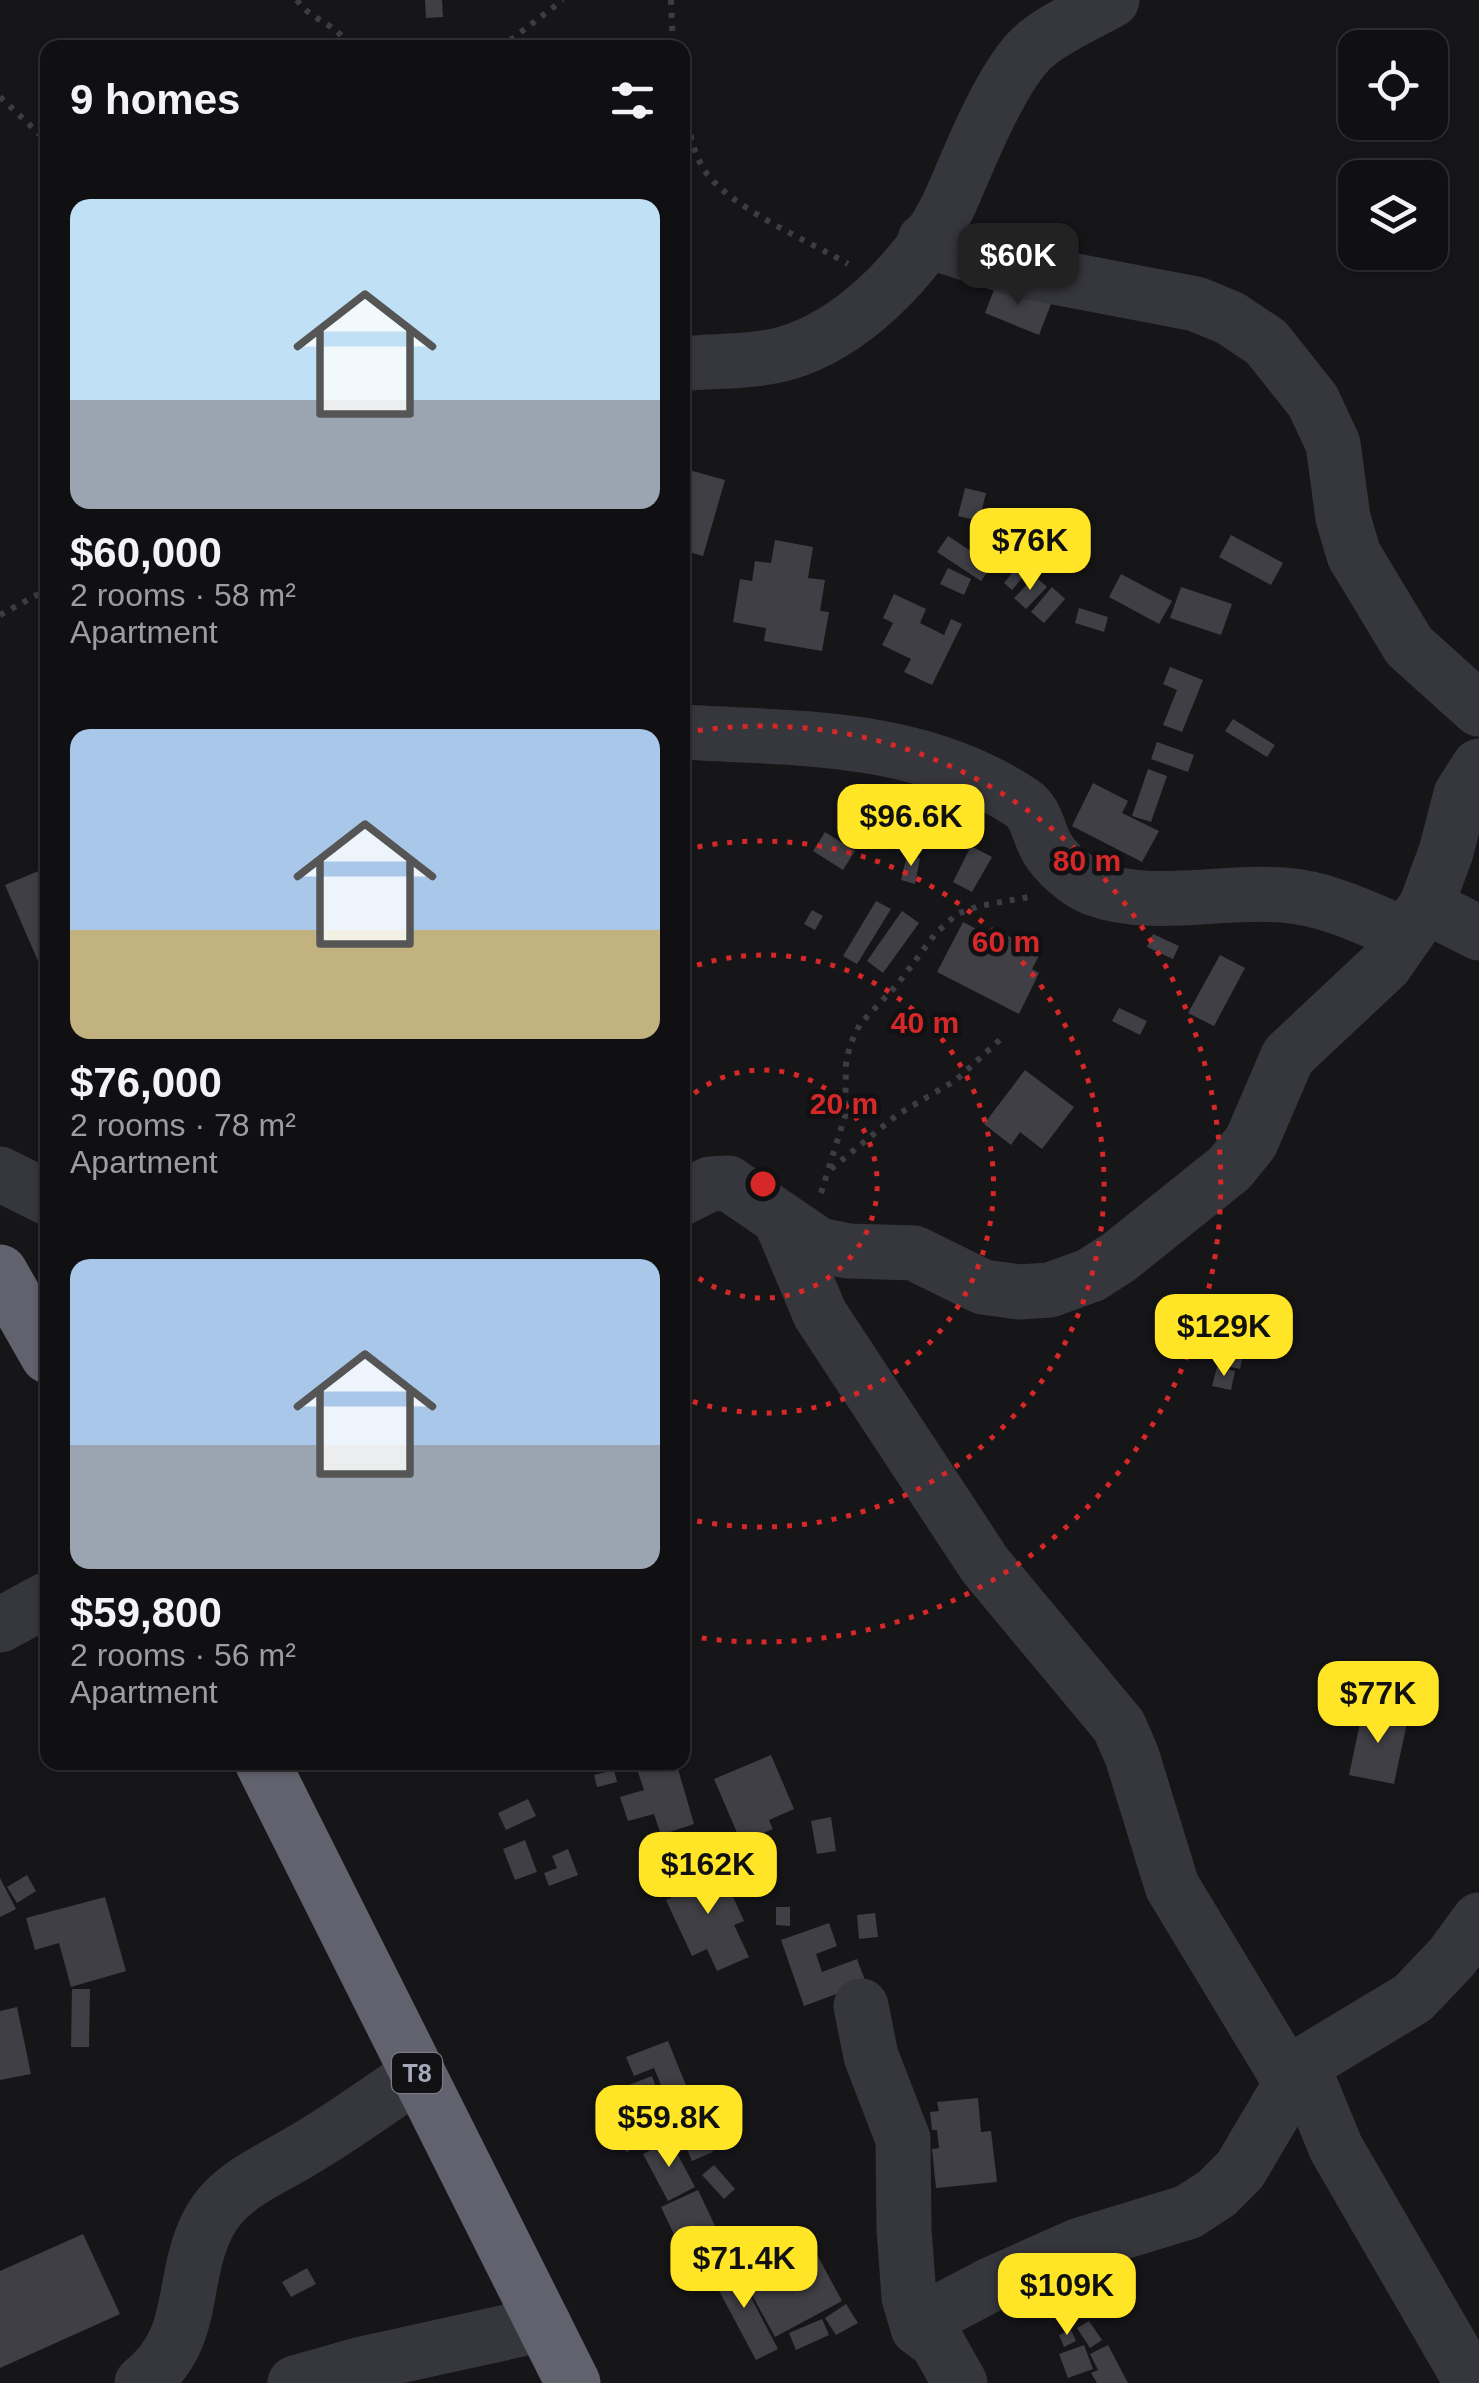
<!DOCTYPE html>
<meta charset="utf-8">
<style>
:root{--surface:#101012;--page:#1e1e20;--text:#f1f3f6;--muted:#9c9d9f;--line:#303032;--accent:#ffe526}
body{margin:0;font-family:Arial,sans-serif;background:var(--page);color:var(--text);height:100vh;display:flex;flex-direction:column;font-size:38px;white-space:nowrap}
*{box-sizing:border-box;margin:0}
p{font-size:32px;color:var(--muted)}
.icon{flex:none;width:55px;height:55px;fill:none;stroke:currentColor;stroke-width:2;stroke-linecap:round;stroke-linejoin:round}
.map{position:relative;flex:1;overflow:hidden}
.details{position:absolute;left:40px;top:40px;width:650px;height:1730px;display:flex;flex-direction:column;background:var(--surface);border-radius:20px;box-shadow:0 2px 8px #0004,0 0 0 2px var(--line)}
.details>*{flex:none}
.fabs{position:absolute;left:1338px;top:30px;display:grid;gap:20px}
.fabs a{display:grid;place-items:center;width:110px;height:110px;border-radius:20px;background:var(--surface);box-shadow:0 2px 8px #0004,0 0 0 2px var(--line);font-size:50px}
.price{position:absolute;translate:-50% -85px;padding:0 22px;border-radius:20px;background:var(--accent);color:#111;font-size:32px;line-height:65px;filter:drop-shadow(0 2px 5px #0008)}
.price::after{content:'';position:absolute;left:50%;top:60px;width:30px;height:22px;margin-left:-15px;background:inherit;clip-path:polygon(0 0,100% 0,50% 100%)}
.price.active{background:#222;color:#fff}
ul{padding:0;list-style:none}
li{display:grid;align-content:center;gap:20px;height:530px;padding:0 30px}
li span{display:grid;place-items:center;height:310px;border-radius:20px;color:#555}
li>.icon{margin-inline-start:auto}
span .icon{width:180px;height:180px;fill:#fffc;stroke-width:1}
li b{font-size:42px}
h2{display:flex;justify-content:space-between;align-items:center;height:120px;padding:0 30px;font-size:42px}
.map>svg:first-child{display:block}
</style>
<div class="map">
<svg width="1479" height="2383" viewBox="0 0 1479 2383">
<rect width="100%" height="100%" fill="#161518"/>
<g fill="#403f45">
<polygon points="425,0 442,0 443,17 426,18"/>
<polygon points="997,282 1051,304 1039,335 985,313"/>
<polygon points="682,468 725,480 703,556 682,550"/>
<polygon points="965,488 986,493 979,521 958,516"/>
<rect x="993" y="528" width="13" height="17"/>
<polygon points="1231,535 1283,563 1271,585 1219,557"/>
<polygon points="948,536 992,565 981,581 937,552"/>
<polygon points="775,540 813,547 808,578 825,580 820,611 829,612 822,651 764,641 766,628 733,622 740,579 752,581 755,561 771,563"/>
<polygon points="1021,562 1030,569 1012,590 1004,583"/>
<polygon points="948,568 971,579 964,595 940,584"/>
<polygon points="1121,574 1172,601 1159,624 1109,597"/>
<polygon points="1035,576 1047,587 1026,609 1014,598"/>
<polygon points="1052,587 1065,599 1044,623 1031,612"/>
<polygon points="1181,587 1232,604 1221,635 1170,618"/>
<polygon points="894,594 926,609 920,623 944,635 951,619 962,624 932,685 904,672 911,659 882,645 893,623 883,618"/>
<polygon points="1079,608 1108,617 1104,632 1075,623"/>
<polygon points="1170,667 1203,680 1182,732 1163,725 1177,690 1163,684"/>
<polygon points="1233,719 1275,745 1267,757 1225,731"/>
<polygon points="1157,742 1194,755 1188,772 1151,759"/>
<polygon points="1148,769 1167,776 1151,822 1132,816"/>
<polygon points="1093,783 1128,801 1122,813 1159,831 1142,862 1072,826"/>
<polygon points="825,832 855,851 843,870 813,851"/>
<polygon points="971,846 992,857 972,892 953,882"/>
<polygon points="907,855 920,858 915,884 901,880"/>
<polygon points="48,867 48,957 38,961 5,885"/>
<polygon points="876,901 891,909 857,964 843,956"/>
<polygon points="812,910 823,916 815,930 804,924"/>
<polygon points="902,911 919,923 883,973 867,961"/>
<polygon points="963,922 988,935 992,928 1041,952 1032,969 1039,973 1019,1014 937,972"/>
<polygon points="1153,934 1179,946 1173,959 1147,947"/>
<polygon points="1220,955 1245,968 1214,1026 1188,1013"/>
<polygon points="1119,1008 1147,1021 1140,1035 1112,1021"/>
<polygon points="1025,1070 1074,1107 1042,1149 1020,1132 1011,1145 984,1124"/>
<polygon points="1225,1321 1249,1325 1240,1369 1217,1364"/>
<polygon points="1217,1367 1235,1371 1231,1390 1212,1386"/>
<polygon points="1363,1709 1408,1718 1394,1784 1349,1775"/>
<polygon points="771,1755 794,1809 769,1820 773,1829 741,1842 714,1779"/>
<polygon points="658,1762 676,1762 694,1824 661,1835 654,1814 628,1821 620,1797 644,1790 637,1769"/>
<polygon points="614,1770 617,1782 597,1787 594,1775"/>
<polygon points="528,1799 536,1816 506,1830 498,1813"/>
<polygon points="831,1817 836,1851 817,1854 811,1821"/>
<polygon points="703,1833 708,1844 687,1854 682,1842"/>
<polygon points="525,1840 537,1872 515,1880 503,1849"/>
<polygon points="568,1849 578,1875 549,1886 544,1873 557,1868 552,1856"/>
<polygon points="708,1864 717,1884 726,1881 744,1921 734,1925 749,1957 717,1971 707,1949 692,1956 666,1900 677,1895 670,1881"/>
<polygon points="27,1875 36,1891 17,1903 7,1887"/>
<polygon points="0,1878 16,1909 0,1917"/>
<polygon points="105,1897 126,1971 71,1987 59,1943 35,1950 26,1918"/>
<polygon points="776,1907 790,1907 790,1926 776,1925"/>
<polygon points="875,1913 878,1937 859,1939 857,1915"/>
<polygon points="829,1923 837,1946 816,1954 822,1972 857,1959 866,1983 804,2006 781,1940"/>
<polygon points="72,1989 90,1989 89,2047 71,2047"/>
<polygon points="17,2007 31,2074 0,2080 0,2011"/>
<polygon points="668,2041 713,2152 692,2161 654,2068 634,2076 626,2057"/>
<polygon points="652,2076 673,2133 626,2152 603,2095"/>
<polygon points="978,2098 981,2132 991,2131 997,2182 936,2188 932,2149 939,2148 937,2130 932,2130 930,2112 939,2111 937,2102"/>
<polygon points="670,2140 695,2187 668,2201 643,2154"/>
<polygon points="714,2165 735,2189 724,2199 702,2175"/>
<polygon points="698,2190 727,2251 690,2268 661,2207"/>
<polygon points="83,2234 120,2314 0,2368 0,2271"/>
<polygon points="771,2247 782,2266 814,2249 842,2301 775,2337 736,2266"/>
<polygon points="733,2263 778,2349 756,2360 710,2274"/>
<polygon points="307,2268 316,2284 291,2297 282,2282"/>
<polygon points="846,2304 858,2323 836,2335 825,2318"/>
<polygon points="822,2319 829,2335 796,2350 789,2333"/>
<polygon points="1089,2321 1102,2340 1090,2348 1077,2328"/>
<polygon points="1071,2330 1076,2341 1064,2347 1059,2335"/>
<polygon points="1084,2345 1093,2369 1068,2378 1059,2354"/>
<polygon points="1108,2345 1128,2383 1097,2383 1091,2373 1098,2370 1090,2354"/>
</g>
<g fill="none" stroke-linecap="round" stroke-linejoin="round">
<g stroke="#3c3d44" stroke-width="6" stroke-dasharray="5 8" stroke-linecap="butt">
<path d="M 297,0 C 310,21 339,23 349,48"/>
<polyline points="671,0 673,48"/>
<polyline points="500,48 563,0"/>
<polyline points="0,97 48,142"/>
<path d="M 682,97 C 688,122 691,150 705,171 C 730,208 809,241 848,264"/>
<polyline points="0,615 48,589"/>
<polyline points="831,1169 897,1115 956,1080 1005,1035"/>
<polyline points="821,1193 845,1116 846,1064 850,1045 860,1024 896,986 936,933 957,914 979,906 1029,897"/>
</g>
<g stroke="#36363d" stroke-width="55">
<polyline points="925,240 1023,271 1196,304 1230,318 1266,342 1313,401 1333,444 1343,518 1354,555 1409,646 1479,709"/>
<path d="M 682,364 C 719,360 760,363 796,350 C 862,326 927,257 954,193 C 971,153 999,84 1028,52 C 1046,32 1088,14 1112,0"/>
<path d="M 682,732 C 800,739 919,734 1022,803 C 1037,813 1038,833 1047,848 C 1056,863 1076,881 1093,888 C 1150,910 1223,890 1283,895 C 1326,898 1366,918 1406,935"/>
<polyline points="1426,906 1479,933"/>
<polyline points="0,1174 48,1198"/>
<polyline points="682,1198 710,1184 728,1183 819,1245 848,1251 914,1253 983,1287 1019,1292 1050,1290 1091,1275 1119,1257 1230,1168 1251,1142 1288,1056 1385,965 1426,906 1446,852 1461,794 1479,766"/>
<polyline points="781,1221 820,1314 985,1565 1119,1726 1132,1756 1172,1886 1291,2083"/>
<polyline points="0,1625 48,1599"/>
<polyline points="861,2006 871,2056 903,2139 904,2229 909,2297 918,2328 937,2342"/>
<polyline points="1302,2065 1336,2148 1472,2383"/>
<path d="M 142,2383 C 199,2337 179,2281 208,2224 C 227,2186 269,2171 303,2150 C 343,2127 380,2099 418,2074"/>
<polyline points="295,2383 362,2364 544,2324"/>
<polyline points="960,2383 934,2337 935,2318 948,2307 990,2285 1080,2245 1188,2212 1217,2193 1240,2170 1302,2065 1413,1998 1452,1957 1479,1920"/>
</g>
<g stroke="#62626e" stroke-width="55">
<polyline points="0,1272 48,1356"/>
<polyline points="262,1762 573,2383"/>
</g>
</g>
<g fill="none" stroke="#d62828" stroke-width="5" stroke-dasharray="5 10">
<path d="M683 1103A114 114 0 1 1 683 1265"/>
<path d="M683 970A229 229 0 1 1 683 1398"/>
<path d="M683 850A343 343 0 1 1 683 1518"/>
<path d="M683 733A458 458 0 1 1 683 1635"/>
</g>
<g text-anchor="middle" dominant-baseline="central" stroke-width="9" stroke-linejoin="round" paint-order="stroke">
<rect fill="#111013" stroke="#797a87" stroke-width="2.5" x="392" y="2053" width="50" height="40" rx="8"/>
<g font-size="25" font-weight="bold" fill="#a6a8b9">
<text x="417" y="2073">T8</text>
</g>
</g>
<circle cx="763" cy="1184" r="15" fill="#d62828" stroke="#111013" stroke-width="5"/>
<g font-size="30" text-anchor="middle" font-weight="bold" fill="#d62828" stroke="#111013" stroke-width="9" stroke-linejoin="round" paint-order="stroke">
<text x="1087" y="871">80 m</text>
<text x="1006" y="952">60 m</text>
<text x="925" y="1033">40 m</text>
<text x="844" y="1114">20 m</text>
</g>
</svg>
<div class="fabs">
<a><svg class="icon" aria-label="locate" viewBox="0 0 24 24"><circle cx="12" cy="12" r="6"/><path d="M12 2v4M12 18v4M2 12h4M18 12h4"/></svg></a>
<a><svg class="icon" aria-label="layers" viewBox="0 0 24 24"><path d="M12 4l9 5-9 5-9-5zM3 14l9 5 9-5"/></svg></a>
</div>
<b class="price active" style="left:1018px;top:308px">$60K</b>
<b class="price" style="left:1030px;top:593px">$76K</b>
<b class="price" style="left:911px;top:869px">$96.6K</b>
<b class="price" style="left:1224px;top:1379px">$129K</b>
<b class="price" style="left:1378px;top:1746px">$77K</b>
<b class="price" style="left:708px;top:1917px">$162K</b>
<b class="price" style="left:669px;top:2170px">$59.8K</b>
<b class="price" style="left:744px;top:2311px">$71.4K</b>
<b class="price" style="left:1067px;top:2338px">$109K</b>
<section class="details">
<h2>9 homes<svg class="icon" aria-label="filters" viewBox="0 0 24 24"><path d="M4 7h16M4 17h16"/><circle cx="9" cy="7" r="2"/><circle cx="15" cy="17" r="2"/></svg></h2>
<ul>
<li><span style="background:linear-gradient(#bfe0f5 65%,#9aa5b1 0)"><svg class="icon" aria-label="home" viewBox="0 0 24 24"><path d="M3 11l9-7 9 7M6 9v11h12V9"/></svg></span><div><b>$60,000</b><p>2 rooms · 58 m²</p><p>Apartment</p></div></li>
<li><span style="background:linear-gradient(#a9c7e8 65%,#c2b280 0)"><svg class="icon" aria-label="home" viewBox="0 0 24 24"><path d="M3 11l9-7 9 7M6 9v11h12V9"/></svg></span><div><b>$76,000</b><p>2 rooms · 78 m²</p><p>Apartment</p></div></li>
<li><span style="background:linear-gradient(#a9c7e8 60%,#9aa5b1 0)"><svg class="icon" aria-label="home" viewBox="0 0 24 24"><path d="M3 11l9-7 9 7M6 9v11h12V9"/></svg></span><div><b>$59,800</b><p>2 rooms · 56 m²</p><p>Apartment</p></div></li>
</ul>
</section>
</div>
